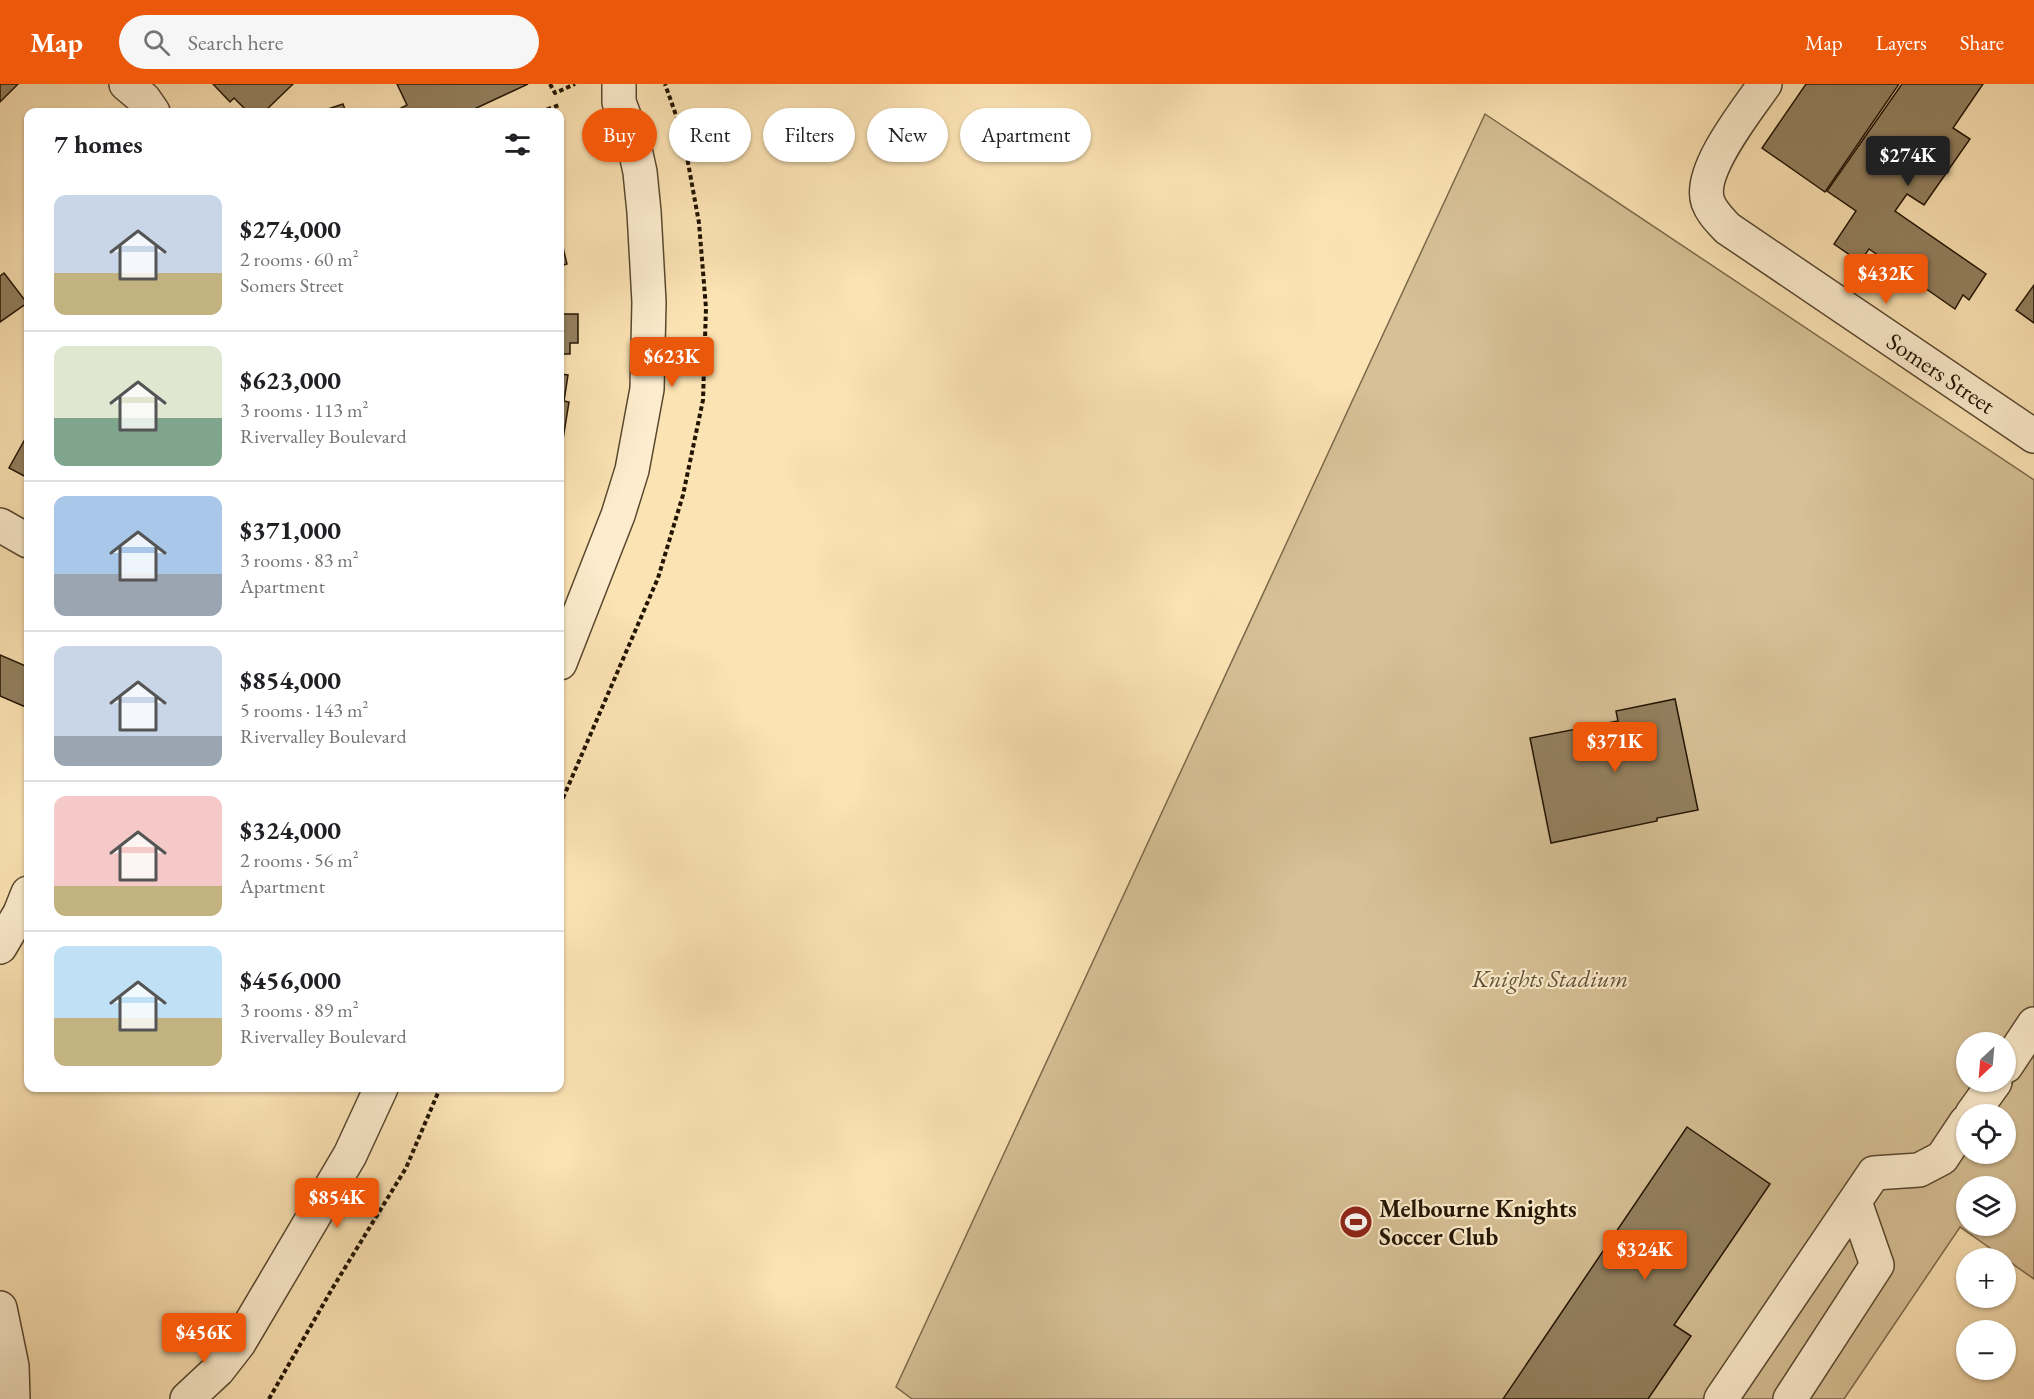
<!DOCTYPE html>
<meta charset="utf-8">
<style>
:root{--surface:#fff;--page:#f6f6f6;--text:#202124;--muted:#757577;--line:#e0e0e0;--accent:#ea580c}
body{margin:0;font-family:"EB Garamond",serif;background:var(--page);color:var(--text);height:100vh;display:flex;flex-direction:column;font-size:22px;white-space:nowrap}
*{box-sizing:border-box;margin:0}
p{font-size:20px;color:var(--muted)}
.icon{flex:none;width:33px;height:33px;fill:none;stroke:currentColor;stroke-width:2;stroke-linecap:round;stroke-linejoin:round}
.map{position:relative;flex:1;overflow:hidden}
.panel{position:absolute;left:24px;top:24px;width:540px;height:984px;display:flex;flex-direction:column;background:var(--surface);border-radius:12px;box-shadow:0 2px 4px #0004}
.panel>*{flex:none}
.top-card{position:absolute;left:582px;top:24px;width:570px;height:54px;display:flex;gap:12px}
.needle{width:39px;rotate:206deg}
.fabs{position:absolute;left:1956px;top:948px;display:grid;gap:12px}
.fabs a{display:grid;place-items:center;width:60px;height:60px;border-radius:50%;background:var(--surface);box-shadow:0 2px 4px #0004;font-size:30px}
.price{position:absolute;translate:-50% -51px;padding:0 14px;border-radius:6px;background:var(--accent);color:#fff;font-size:20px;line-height:39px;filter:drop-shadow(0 2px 3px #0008)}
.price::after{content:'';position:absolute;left:50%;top:36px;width:18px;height:14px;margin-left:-9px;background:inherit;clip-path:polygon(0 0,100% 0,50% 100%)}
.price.selected{background:#222;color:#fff}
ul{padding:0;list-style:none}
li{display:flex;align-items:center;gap:18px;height:150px;padding:0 30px}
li+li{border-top:2px solid var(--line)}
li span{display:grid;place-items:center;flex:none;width:168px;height:120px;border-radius:12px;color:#555}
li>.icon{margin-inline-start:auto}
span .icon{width:72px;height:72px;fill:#fffc;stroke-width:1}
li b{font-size:26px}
h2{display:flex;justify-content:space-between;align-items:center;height:72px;padding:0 30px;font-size:26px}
.tag{padding:0 21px;border-radius:27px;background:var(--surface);box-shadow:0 2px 4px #0004;font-size:21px;line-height:54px}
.tag.selected{background:var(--accent);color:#fff}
header{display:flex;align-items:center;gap:36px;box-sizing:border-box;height:84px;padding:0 30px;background:var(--accent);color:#fff}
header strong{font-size:28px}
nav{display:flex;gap:33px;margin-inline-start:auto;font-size:21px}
.search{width:420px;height:54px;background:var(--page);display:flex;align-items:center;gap:15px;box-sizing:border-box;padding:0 21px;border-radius:33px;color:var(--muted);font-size:22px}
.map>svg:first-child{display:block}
</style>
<header>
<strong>Map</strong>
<div class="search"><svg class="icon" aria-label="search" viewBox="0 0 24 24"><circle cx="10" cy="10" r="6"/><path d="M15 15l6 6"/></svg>Search here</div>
<nav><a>Map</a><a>Layers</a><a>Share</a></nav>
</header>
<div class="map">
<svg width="2034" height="1315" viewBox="0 0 2034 1315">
<rect width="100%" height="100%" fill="#fce3b4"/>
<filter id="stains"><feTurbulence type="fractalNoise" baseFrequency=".00333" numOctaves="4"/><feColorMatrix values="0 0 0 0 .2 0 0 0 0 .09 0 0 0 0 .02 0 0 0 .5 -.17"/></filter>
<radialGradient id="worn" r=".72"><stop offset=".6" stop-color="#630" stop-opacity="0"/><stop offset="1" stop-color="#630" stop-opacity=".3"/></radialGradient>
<path fill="#d7c096" stroke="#7c6a4c" stroke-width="1.5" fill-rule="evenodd" d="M 1485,30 L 2034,396 L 2034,1195 L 1960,1143 L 1844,1315 L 912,1315 L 896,1303 ZM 1966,958 L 2006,958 L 2006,998 L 1966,998 ZM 1966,1030 L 2006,1030 L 2006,1070 L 1966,1070 ZM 1966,1102 L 2006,1102 L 2006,1142 L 1966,1142 Z"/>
<g fill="#93805f" stroke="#221403" stroke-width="1.5">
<polygon points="0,0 18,0 0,18"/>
<polygon points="213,0 293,0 264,28 248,28 234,14 230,18"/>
<polygon points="397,0 528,0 468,28 403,28 401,24 407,21"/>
<polygon points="1806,0 1899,0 1825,108 1762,64"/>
<polygon points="1902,0 1983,0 1953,44 1970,55 1924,121 1907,110 1895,127 1986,190 1969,216 1963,211 1955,225 1869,165 1860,178 1834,160 1856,127 1827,107"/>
<polygon points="343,20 346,28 319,28"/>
<polygon points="560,151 567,180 560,182"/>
<polygon points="4,189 27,219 0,238 0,192"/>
<polygon points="560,198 563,198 563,230 578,230 578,259 570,259 570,270 560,270"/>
<polygon points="2034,201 2034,239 2016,226"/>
<polygon points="560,290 568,291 564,317 569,318 563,355 560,354"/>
<polygon points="28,353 28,394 9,384 24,357 26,358"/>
<polygon points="0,571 28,583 28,624 0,612"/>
<polygon points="1675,615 1698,726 1657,734 1657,737 1551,759 1530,654 1618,637 1616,627"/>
<polygon points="1687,1043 1770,1100 1674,1241 1691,1252 1648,1315 1503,1315"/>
</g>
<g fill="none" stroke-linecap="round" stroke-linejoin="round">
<defs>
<g id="minor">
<polyline points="126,0 144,15 153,28"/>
<path d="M 1765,0 C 1748,25 1697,87 1708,118 C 1712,129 1720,136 1727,144 L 2034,352"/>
<polyline points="0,441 28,457"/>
<polyline points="560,579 618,431 632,386 647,305 649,218 644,128 640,88 633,56 619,18 619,0"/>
<polyline points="0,863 20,829 28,809"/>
<polyline points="2006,982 2034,940"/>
<polyline points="1972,1030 1995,998"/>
<polyline points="0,1224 12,1282 13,1315"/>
<polyline points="187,1315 218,1286 239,1259 350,1071 381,1004"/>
<polyline points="1721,1315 1874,1089 1919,1086 1942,1074 1966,1038"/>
<polyline points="1790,1315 1877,1181 1855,1118"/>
</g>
</defs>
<use href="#minor" stroke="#58482f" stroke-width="36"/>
<g stroke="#221403" stroke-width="4" stroke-dasharray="4.5 3" stroke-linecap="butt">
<polyline points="550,0 555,9 575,0"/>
<polyline points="540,28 559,21"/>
<polyline points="560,721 658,494 683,411 703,316 706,224 699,139 683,51 665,0"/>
<polyline points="269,1315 332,1205 406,1084 440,1004"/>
</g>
<use href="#minor" stroke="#fdedce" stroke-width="33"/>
</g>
<defs>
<symbol id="stadium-disc" viewBox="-11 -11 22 22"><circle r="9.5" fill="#8f2418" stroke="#fdedce"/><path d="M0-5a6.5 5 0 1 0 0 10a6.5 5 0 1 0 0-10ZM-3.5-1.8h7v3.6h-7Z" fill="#fff"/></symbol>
</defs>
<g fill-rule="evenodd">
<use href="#stadium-disc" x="1337" y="1119" width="38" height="38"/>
</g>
<g text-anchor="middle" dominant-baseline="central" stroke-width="4.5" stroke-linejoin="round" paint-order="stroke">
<g font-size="24" fill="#221403" stroke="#fdedce">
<text transform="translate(1941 289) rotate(34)">Somers Street</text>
</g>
<g font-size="24" font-style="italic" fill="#615036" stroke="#fdedce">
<text x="1550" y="894">Knights Stadium</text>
</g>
<g font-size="24" font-weight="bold" fill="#221403" stroke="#fdedce" text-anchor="start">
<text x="1379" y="1124">Melbourne Knights<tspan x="1379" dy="28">Soccer Club</tspan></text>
</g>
</g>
<rect width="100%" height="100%" filter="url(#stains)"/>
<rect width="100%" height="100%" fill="url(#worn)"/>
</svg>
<div class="fabs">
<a><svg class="needle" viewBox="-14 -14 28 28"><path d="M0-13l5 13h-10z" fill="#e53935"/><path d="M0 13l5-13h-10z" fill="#757577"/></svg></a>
<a><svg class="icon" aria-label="locate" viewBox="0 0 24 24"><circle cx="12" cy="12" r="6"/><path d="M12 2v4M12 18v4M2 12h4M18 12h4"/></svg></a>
<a><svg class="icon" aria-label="layers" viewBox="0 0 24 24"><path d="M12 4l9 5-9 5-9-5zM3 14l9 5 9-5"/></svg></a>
<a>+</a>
<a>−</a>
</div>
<b class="price selected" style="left:1908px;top:103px">$274K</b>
<b class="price" style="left:1886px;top:221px">$432K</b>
<b class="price" style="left:672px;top:304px">$623K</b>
<b class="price" style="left:1615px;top:689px">$371K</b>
<b class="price" style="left:337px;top:1145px">$854K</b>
<b class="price" style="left:1645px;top:1197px">$324K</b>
<b class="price" style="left:204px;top:1280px">$456K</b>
<div class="top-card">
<a class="tag selected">Buy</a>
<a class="tag">Rent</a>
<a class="tag">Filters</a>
<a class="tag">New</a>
<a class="tag">Apartment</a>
</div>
<section class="panel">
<h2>7 homes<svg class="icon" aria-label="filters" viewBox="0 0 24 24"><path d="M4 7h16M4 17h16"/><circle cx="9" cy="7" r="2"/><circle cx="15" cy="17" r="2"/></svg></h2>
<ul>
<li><span style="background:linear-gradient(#c9d6e8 65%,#c2b280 0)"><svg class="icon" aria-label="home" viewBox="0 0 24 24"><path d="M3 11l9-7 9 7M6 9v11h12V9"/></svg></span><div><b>$274,000</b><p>2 rooms · 60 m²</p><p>Somers Street</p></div></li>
<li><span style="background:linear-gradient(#dfe7d0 60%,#7fa58c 0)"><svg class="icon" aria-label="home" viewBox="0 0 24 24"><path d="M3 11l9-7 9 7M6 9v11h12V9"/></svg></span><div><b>$623,000</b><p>3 rooms · 113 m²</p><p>Rivervalley Boulevard</p></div></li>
<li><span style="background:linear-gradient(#a9c7e8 65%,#9aa5b1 0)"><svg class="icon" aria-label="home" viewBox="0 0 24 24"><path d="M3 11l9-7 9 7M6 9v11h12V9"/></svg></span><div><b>$371,000</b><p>3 rooms · 83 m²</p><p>Apartment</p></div></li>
<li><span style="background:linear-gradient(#c9d6e8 75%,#9aa5b1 0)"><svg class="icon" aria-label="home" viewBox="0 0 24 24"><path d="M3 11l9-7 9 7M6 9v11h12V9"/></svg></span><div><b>$854,000</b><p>5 rooms · 143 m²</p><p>Rivervalley Boulevard</p></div></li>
<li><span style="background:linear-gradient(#f6c9c9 75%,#c2b280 0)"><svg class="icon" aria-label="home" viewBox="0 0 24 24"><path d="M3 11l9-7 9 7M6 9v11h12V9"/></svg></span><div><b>$324,000</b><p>2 rooms · 56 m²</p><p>Apartment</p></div></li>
<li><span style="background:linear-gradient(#bfe0f5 60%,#c2b280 0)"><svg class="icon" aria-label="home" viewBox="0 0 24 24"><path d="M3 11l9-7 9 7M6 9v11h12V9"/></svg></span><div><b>$456,000</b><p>3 rooms · 89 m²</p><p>Rivervalley Boulevard</p></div></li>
</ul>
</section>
</div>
